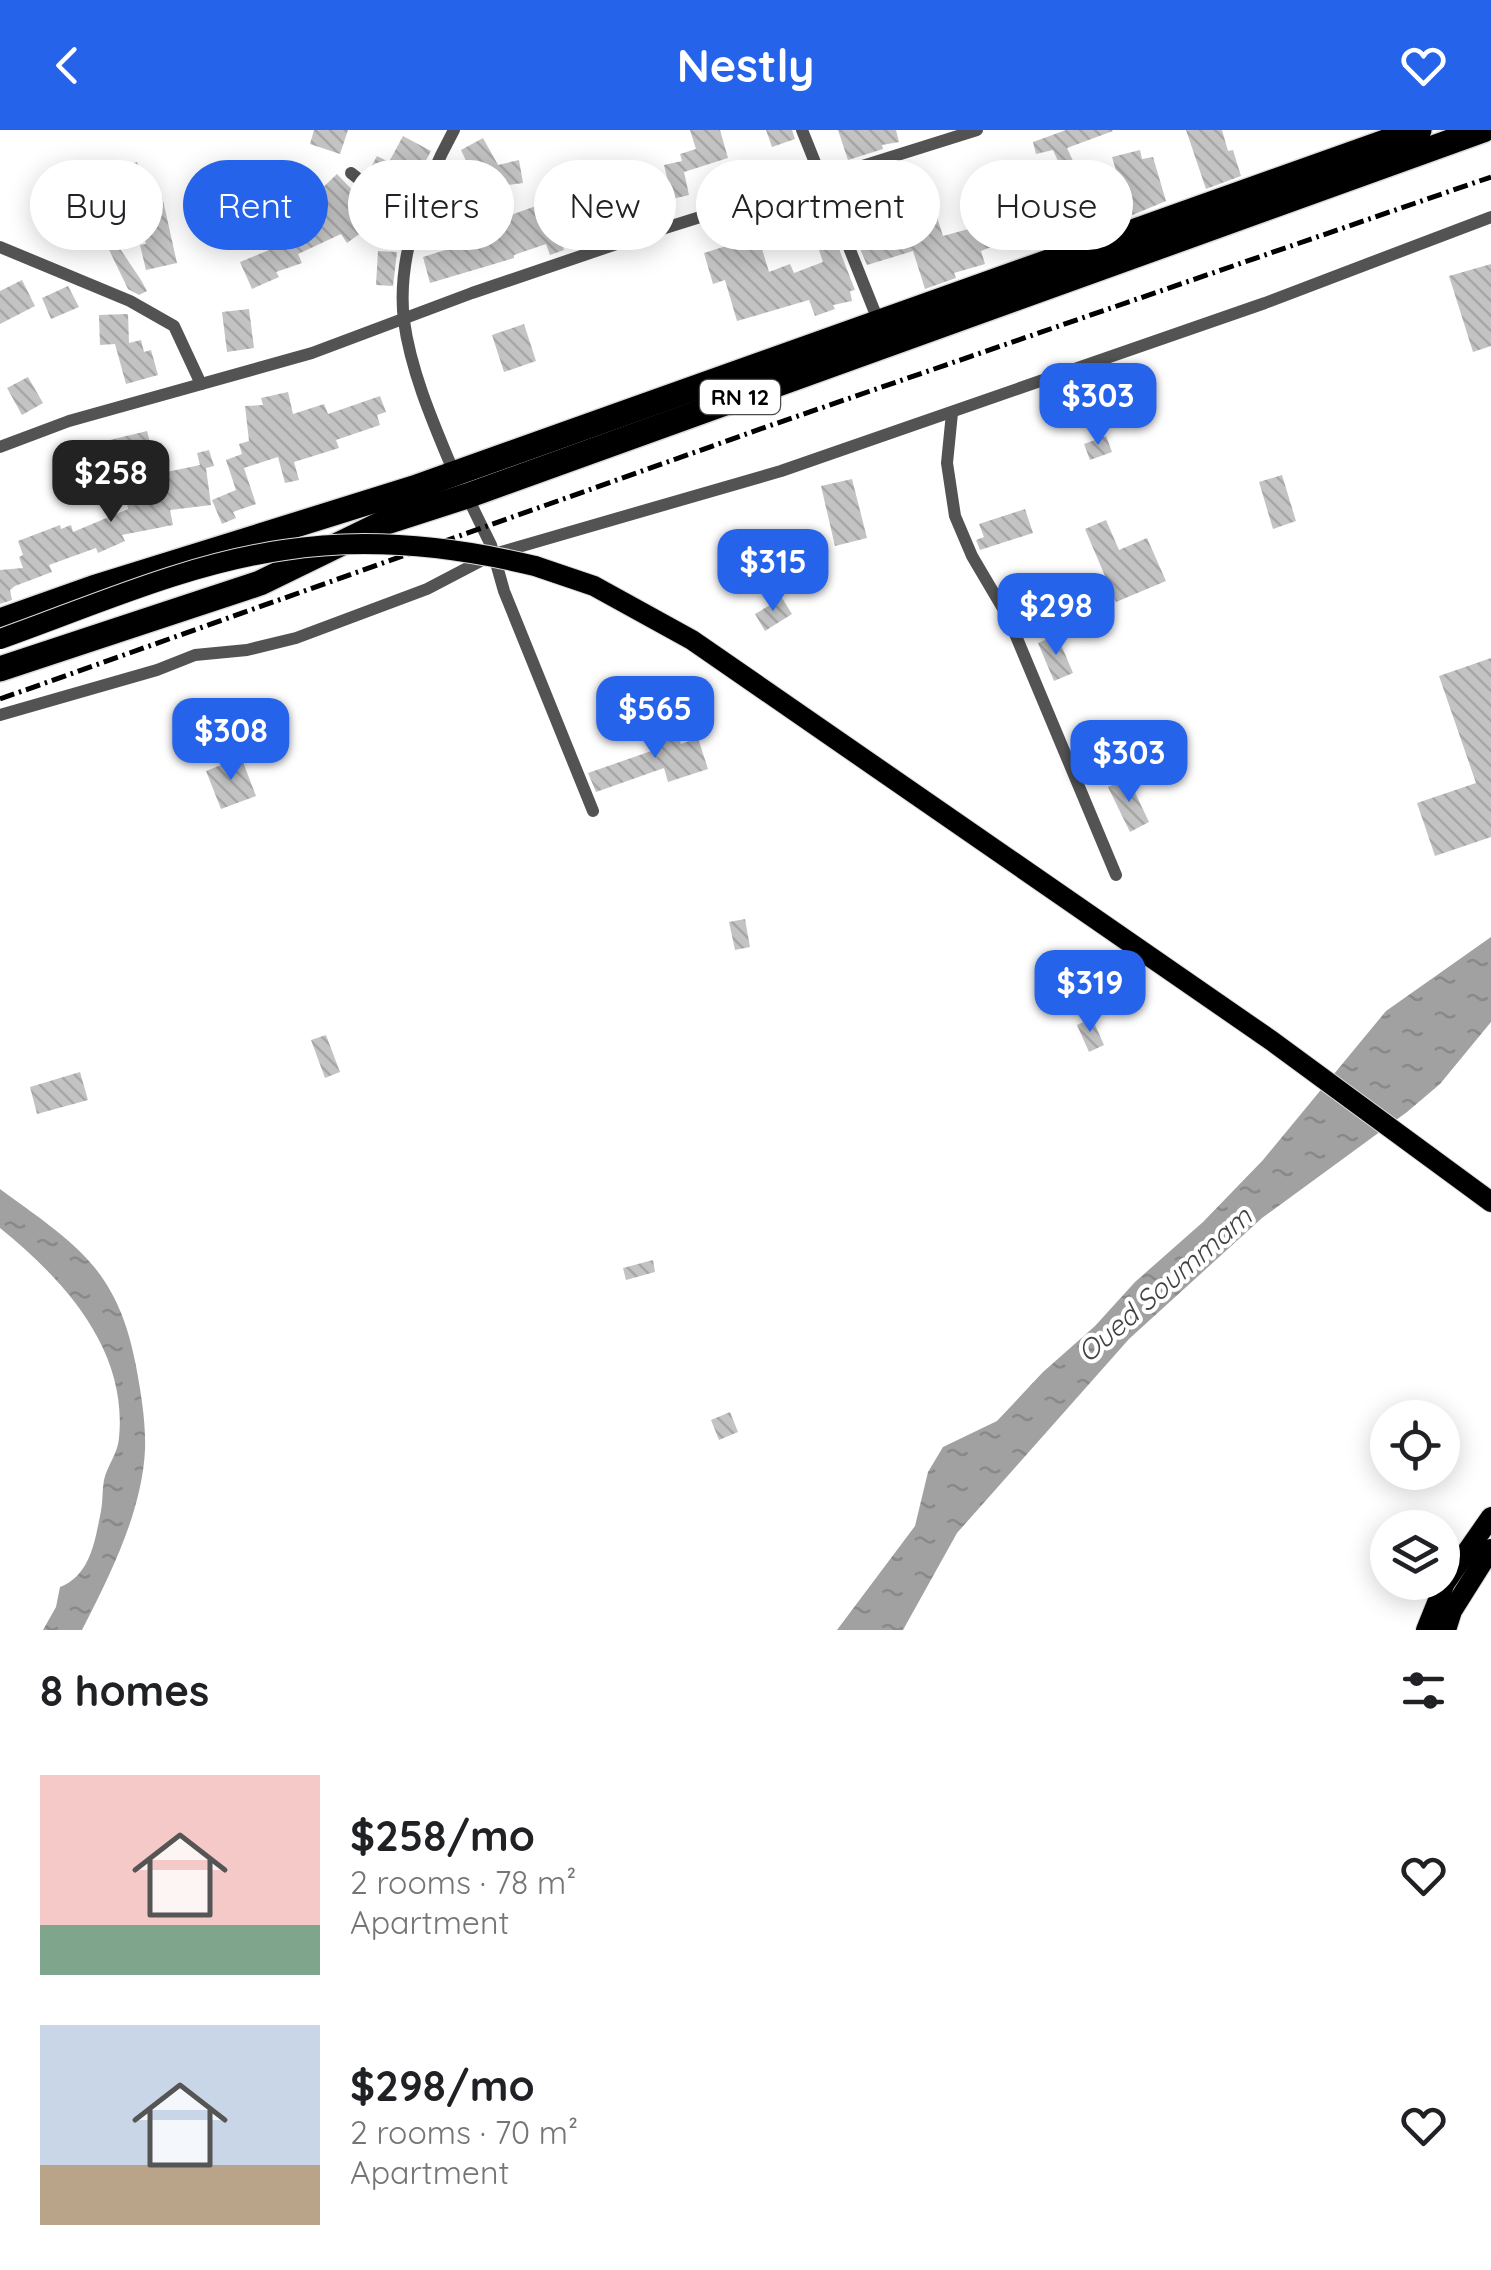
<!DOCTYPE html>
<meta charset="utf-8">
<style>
:root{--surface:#fff;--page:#f2f2f2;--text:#202124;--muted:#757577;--accent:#2563eb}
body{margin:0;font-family:Quicksand,sans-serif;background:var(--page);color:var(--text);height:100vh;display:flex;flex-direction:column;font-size:38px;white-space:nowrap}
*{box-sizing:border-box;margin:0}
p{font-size:32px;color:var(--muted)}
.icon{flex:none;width:55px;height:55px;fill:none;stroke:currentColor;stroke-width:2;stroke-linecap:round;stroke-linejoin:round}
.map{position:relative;height:1500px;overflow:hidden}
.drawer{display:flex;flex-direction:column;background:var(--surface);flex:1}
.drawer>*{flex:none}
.banner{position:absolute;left:30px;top:30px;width:1432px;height:90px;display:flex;gap:20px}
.controls{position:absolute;left:1370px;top:1270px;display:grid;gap:20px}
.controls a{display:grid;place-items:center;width:90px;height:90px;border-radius:50%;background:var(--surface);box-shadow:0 5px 25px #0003;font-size:50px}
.price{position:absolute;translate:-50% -85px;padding:0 22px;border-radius:20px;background:var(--accent);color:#fff;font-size:32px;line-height:65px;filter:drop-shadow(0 2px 5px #0008)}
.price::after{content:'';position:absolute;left:50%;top:60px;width:30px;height:22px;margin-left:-15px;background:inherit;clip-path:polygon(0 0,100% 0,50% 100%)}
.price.on{background:#222;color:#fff}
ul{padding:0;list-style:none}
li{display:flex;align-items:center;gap:30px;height:250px;padding:0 40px}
li span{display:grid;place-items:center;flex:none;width:280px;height:200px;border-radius:0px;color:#555}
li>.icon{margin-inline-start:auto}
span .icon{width:120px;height:120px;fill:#fffc;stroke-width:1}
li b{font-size:42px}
h2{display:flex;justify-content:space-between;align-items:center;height:120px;padding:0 40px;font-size:42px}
.tag{padding:0 35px;border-radius:45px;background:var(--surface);box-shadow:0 5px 25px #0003;font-size:35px;line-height:90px}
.tag.on{background:var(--accent);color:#fff}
header{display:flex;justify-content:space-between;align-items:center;height:130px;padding:0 40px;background:var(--accent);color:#fff;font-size:45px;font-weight:800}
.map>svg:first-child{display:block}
</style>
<header><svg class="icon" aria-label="back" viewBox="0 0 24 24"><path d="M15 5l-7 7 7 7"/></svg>Nestly<svg class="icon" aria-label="heart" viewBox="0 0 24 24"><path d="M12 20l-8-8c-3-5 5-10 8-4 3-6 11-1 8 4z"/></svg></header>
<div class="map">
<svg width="1491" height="1500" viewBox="0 0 1491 1500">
<defs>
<pattern id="water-ripples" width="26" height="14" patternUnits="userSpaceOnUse" patternTransform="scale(2.5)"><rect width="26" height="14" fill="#a1a1a1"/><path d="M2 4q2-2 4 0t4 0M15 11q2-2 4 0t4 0" fill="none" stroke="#898989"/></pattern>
<pattern id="building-back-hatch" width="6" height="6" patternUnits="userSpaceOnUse" patternTransform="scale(2.5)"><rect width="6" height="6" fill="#c3c3c3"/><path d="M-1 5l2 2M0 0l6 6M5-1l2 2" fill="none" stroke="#a6a6a6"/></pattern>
</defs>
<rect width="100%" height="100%" fill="#fff"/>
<g fill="url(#water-ripples)">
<polygon points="1491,807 1491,892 1440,954 1407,982 1262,1088 1129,1209 957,1403 903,1500 837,1500 915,1396 928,1342 943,1317 997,1291 1043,1242 1095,1196 1135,1152 1203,1092 1263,1030 1386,881"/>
<path d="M 0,1059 C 32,1083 70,1107 95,1138 C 118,1167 129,1199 136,1236 C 141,1263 146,1292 145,1320 C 142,1382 110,1445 82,1500 L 43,1500 L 56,1477 L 60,1457 C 91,1445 95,1410 101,1381 C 103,1371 102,1360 104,1350 C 107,1336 118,1323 119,1308 C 128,1219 63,1149 0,1098 Z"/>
</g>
<g fill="url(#building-back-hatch)">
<polygon points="314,0 348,0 340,24 310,14"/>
<polygon points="690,0 720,0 728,28 684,42 689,65 672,69 664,35 682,31 680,24 696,19"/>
<polygon points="766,0 792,0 795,9 772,17"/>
<polygon points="838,0 896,0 899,12 882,15 883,19 848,30"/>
<polygon points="1066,0 1112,0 1113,1 1067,18 1074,33 1061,38 1053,20 1036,24 1033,12"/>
<polygon points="1186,0 1222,0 1228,21 1233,20 1241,46 1206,59"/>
<polygon points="403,6 431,21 405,69 403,62 403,70 368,43 377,26 389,32"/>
<polygon points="483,8 498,35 519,30 523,53 484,58 478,40 472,43 461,20"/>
<polygon points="1140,20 1142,29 1153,27 1166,71 1130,86 1112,27"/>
<polygon points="137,32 149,70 162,66 177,133 146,140 140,115 146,114 134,72 109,81 103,63 121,56 115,39"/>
<polygon points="337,44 356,64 354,66 367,82 361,86 369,97 347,113 341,104 298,124 302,133 276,142 279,147 252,159 240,132 303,106 295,89 323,76 314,66"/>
<polygon points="1063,44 1073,75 1070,76 1072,90 1051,93 1003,109 1004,112 981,121 985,134 954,143 956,148 925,159 913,121 867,135 855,107 871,102 861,70 898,60 907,90 935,81 943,106 972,98 968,88"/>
<polygon points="586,52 591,65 551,82 564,120 550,125 546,114 514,125 514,128 430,153 423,127 458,116 452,94 500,80 502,88 536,76 534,70"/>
<polygon points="76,78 80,89 101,79 108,92 70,112 66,104 56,108 49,88"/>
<polygon points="830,96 855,160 850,161 852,171 833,175 835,179 815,186 809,170 737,191 725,150 713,154 704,123 758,106 769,142 790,134 794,143 823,132 819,120 823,119 816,101"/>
<polygon points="106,98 141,150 147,161 139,165 128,159 100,101"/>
<polygon points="378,121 397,122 393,156 376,155"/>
<polygon points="1491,134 1491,216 1473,222 1449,146"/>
<polygon points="22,150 35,176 0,194 0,161"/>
<polygon points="68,156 79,177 51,189 42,168"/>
<polygon points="249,179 254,218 227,222 222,182"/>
<polygon points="128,184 129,213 141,210 144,222 151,220 158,245 126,254 115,214 100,215 99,185"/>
<polygon points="524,194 536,231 504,242 492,205"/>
<polygon points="28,247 43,273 22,285 7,258"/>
<polygon points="1117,250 1127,274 1090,289 1089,285 1086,287 1080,275 1102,265 1099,257"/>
<polygon points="288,262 293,284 324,274 328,284 380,266 386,282 377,285 380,295 336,310 339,318 294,332 299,350 285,353 278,327 244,338 256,374 233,382 236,388 222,394 212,370 236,360 226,330 242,324 239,314 249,311 245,276 263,275 261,268"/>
<polygon points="147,301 155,331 114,342 106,311"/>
<polygon points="1106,306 1112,322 1090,330 1084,314"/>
<polygon points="209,320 214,336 206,338 211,375 170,380 173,395 122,405 125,411 98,423 96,418 49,435 52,442 15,456 10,460 12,470 0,474 0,440 23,438 19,427 23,425 18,411 60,395 61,399 71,395 73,402 128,379 126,366 165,359 162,343 200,335 197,323"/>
<polygon points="1282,345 1296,391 1273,399 1259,352"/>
<polygon points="852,349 867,408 835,416 821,356"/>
<polygon points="1025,379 1033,403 980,420 976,410 984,407 979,394"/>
<polygon points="1106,390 1119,420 1147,408 1166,451 1116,472 1085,399"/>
<polygon points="782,468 792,484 765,501 755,484"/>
<polygon points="1057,505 1073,543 1054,551 1038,513"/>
<polygon points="1491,528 1491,707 1435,726 1417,673 1476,653 1439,546"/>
<polygon points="662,595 664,600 675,597 681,614 698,608 708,639 668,652 664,638 596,662 588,643 657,619 650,599"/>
<polygon points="241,627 256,666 221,679 206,641"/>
<polygon points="1128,648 1149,692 1130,702 1108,657"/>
<polygon points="745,789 750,817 735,820 729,792"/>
<polygon points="1092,888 1104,915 1089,922 1077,895"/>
<polygon points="326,905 340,942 325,948 311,910"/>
<polygon points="80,942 88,970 37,984 30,957"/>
<polygon points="653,1130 655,1142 626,1150 623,1138"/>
<polygon points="730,1282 738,1302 719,1310 711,1290"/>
</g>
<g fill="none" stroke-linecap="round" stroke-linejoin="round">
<defs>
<g id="primary">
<polyline points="535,436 594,456 692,510 1272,911 1491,1072"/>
<polyline points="1426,1500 1445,1453 1491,1387"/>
<polyline points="1446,1500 1452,1481 1491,1419"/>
</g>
<g id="highway">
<polyline points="0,491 93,458 414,358 1419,0"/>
<polyline points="0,539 260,453 383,393 467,366 1483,0"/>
</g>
</defs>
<use href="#primary" stroke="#dbdbdb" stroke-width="22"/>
<use href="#highway" stroke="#dbdbdb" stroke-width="28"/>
<g stroke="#535353" stroke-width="12">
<path d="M 454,0 C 424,55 396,127 404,191 C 411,243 435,297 455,345"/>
<polyline points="802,0 878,190"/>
<polyline points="351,43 415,93"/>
<polyline points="0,117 130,171 174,196 201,254"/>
<polyline points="952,283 947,333 955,386 972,426 1008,487 1116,745"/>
<polyline points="0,317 69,291 312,223 472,163 646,104 977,0"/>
<polyline points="465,362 491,415 504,461 593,681"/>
<polyline points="0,585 157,540 195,525 247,520 296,508 427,459 494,424 781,341 1265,173 1491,87"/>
</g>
<use href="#primary" stroke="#000" stroke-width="20"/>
<use href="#highway" stroke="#000" stroke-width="25"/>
<polyline stroke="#000" stroke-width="5" stroke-dasharray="15 5 2.5 5" stroke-linecap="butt" points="0,569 766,297 1491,47"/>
<defs>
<path id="primary-bridge" d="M 0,509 C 93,476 186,434 284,420 C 369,407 452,416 535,436"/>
</defs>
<use href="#primary-bridge" stroke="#dbdbdb" stroke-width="22" stroke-linecap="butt"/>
<use href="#primary-bridge" stroke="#000" stroke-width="20"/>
</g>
<g text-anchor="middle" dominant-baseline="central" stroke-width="8" stroke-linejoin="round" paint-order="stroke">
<rect fill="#fff" stroke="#4c4c4c" stroke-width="2.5" x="700" y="250" width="80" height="34" rx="8"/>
<g font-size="22" font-weight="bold" fill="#000">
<text x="740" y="267">RN 12</text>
</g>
<g font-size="28" font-style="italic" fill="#424242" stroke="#fff">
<text transform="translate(1164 1154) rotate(-41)">Oued Soummam</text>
</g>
</g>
</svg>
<div class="controls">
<a><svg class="icon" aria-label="locate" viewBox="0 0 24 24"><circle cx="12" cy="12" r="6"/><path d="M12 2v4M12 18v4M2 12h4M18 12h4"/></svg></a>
<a><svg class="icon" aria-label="layers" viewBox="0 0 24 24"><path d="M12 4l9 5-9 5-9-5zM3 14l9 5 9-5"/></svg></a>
</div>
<b class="price" style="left:1098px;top:318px">$303</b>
<b class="price on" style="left:111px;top:395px">$258</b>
<b class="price" style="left:773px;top:484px">$315</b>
<b class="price" style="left:1056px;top:528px">$298</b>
<b class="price" style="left:655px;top:631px">$565</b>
<b class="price" style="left:231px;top:653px">$308</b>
<b class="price" style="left:1129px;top:675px">$303</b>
<b class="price" style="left:1090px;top:905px">$319</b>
<div class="banner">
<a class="tag">Buy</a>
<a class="tag on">Rent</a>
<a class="tag">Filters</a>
<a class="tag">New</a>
<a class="tag">Apartment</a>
<a class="tag">House</a>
</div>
</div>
<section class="drawer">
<h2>8 homes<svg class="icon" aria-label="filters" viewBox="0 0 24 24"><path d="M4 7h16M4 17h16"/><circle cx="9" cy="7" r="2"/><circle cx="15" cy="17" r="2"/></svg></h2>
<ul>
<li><span style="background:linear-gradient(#f6c9c9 75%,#7fa58c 0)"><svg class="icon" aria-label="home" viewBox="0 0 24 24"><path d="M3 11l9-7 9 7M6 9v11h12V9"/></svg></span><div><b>$258/mo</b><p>2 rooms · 78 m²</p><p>Apartment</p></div><svg class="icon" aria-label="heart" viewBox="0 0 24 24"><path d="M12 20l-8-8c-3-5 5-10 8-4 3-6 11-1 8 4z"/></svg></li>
<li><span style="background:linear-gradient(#c9d6e8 70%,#b9a48a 0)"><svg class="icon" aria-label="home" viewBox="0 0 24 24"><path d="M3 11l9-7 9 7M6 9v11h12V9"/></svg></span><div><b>$298/mo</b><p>2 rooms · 70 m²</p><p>Apartment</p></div><svg class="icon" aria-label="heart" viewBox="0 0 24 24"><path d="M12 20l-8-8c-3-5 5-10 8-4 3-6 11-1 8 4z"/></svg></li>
</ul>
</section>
